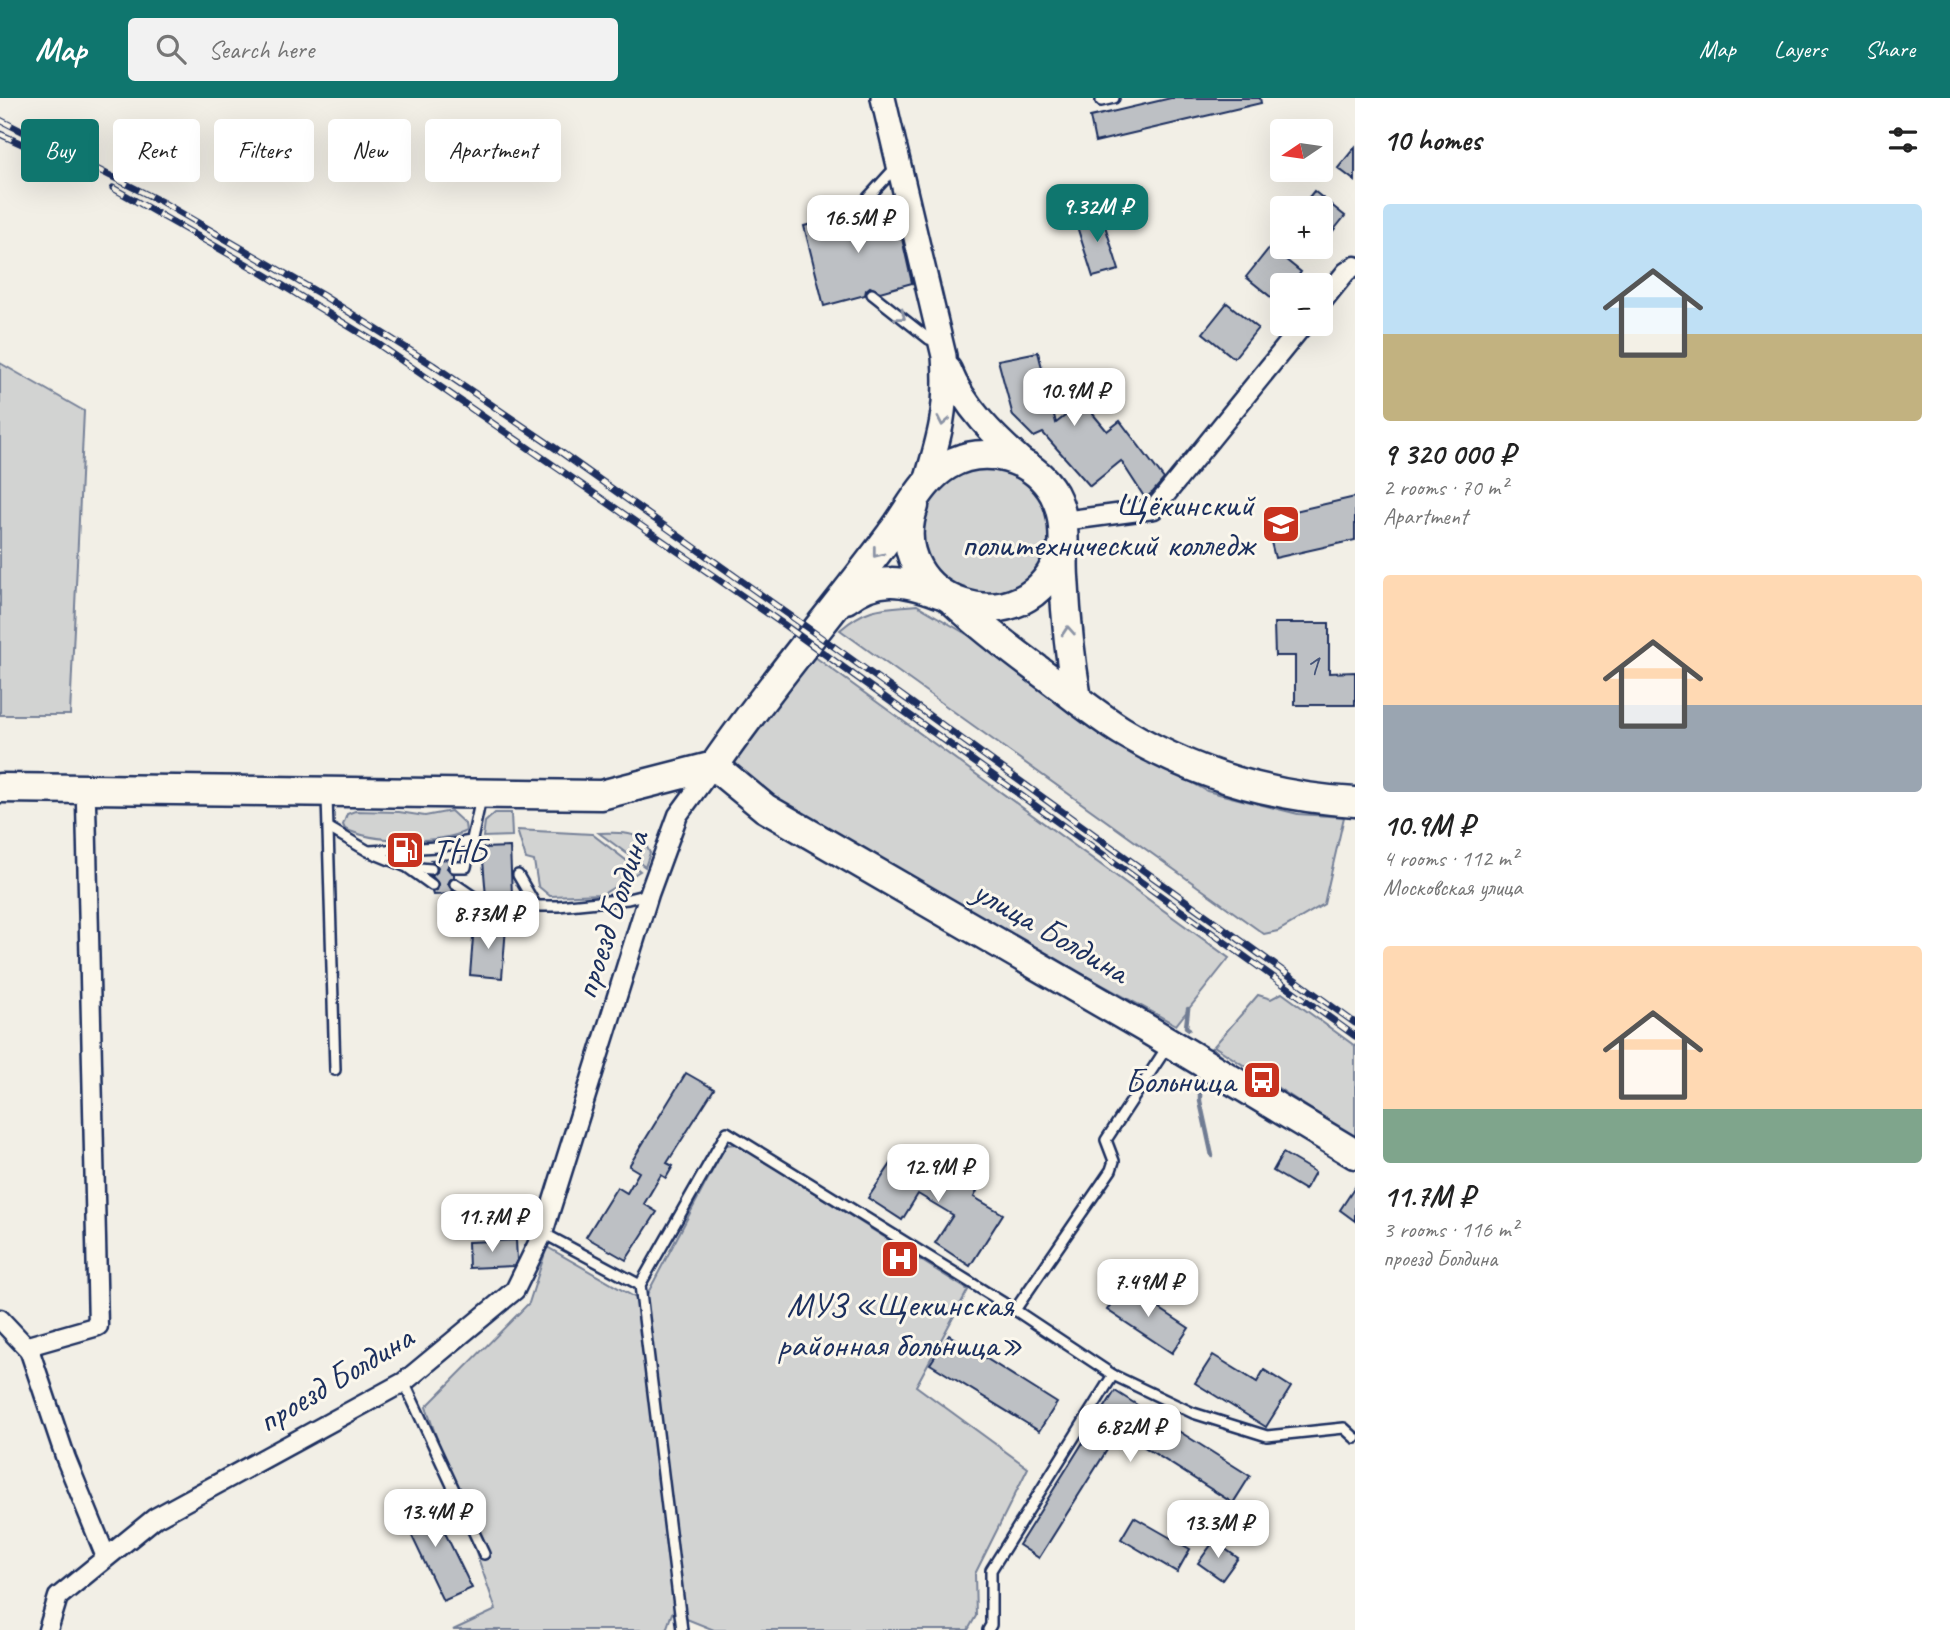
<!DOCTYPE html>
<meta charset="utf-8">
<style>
:root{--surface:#fff;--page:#f2f2f2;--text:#222;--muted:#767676;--accent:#0f766e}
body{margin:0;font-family:Caveat,sans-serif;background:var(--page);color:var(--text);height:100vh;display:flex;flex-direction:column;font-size:26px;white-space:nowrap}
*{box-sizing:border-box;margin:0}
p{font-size:23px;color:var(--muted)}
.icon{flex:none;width:38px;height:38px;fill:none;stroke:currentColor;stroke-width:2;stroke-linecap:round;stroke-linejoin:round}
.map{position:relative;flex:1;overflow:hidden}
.side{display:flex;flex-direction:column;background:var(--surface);width:595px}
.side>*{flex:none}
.banner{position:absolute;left:21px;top:21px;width:665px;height:63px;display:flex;gap:14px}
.needle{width:46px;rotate:257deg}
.tools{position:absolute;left:1270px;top:21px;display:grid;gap:14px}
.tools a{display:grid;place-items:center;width:63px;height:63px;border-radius:7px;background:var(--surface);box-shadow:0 7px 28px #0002;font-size:35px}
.price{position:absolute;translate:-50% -60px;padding:0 16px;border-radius:14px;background:#fff;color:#222;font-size:23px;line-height:46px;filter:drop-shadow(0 2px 4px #0008)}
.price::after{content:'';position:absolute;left:50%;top:42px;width:21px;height:16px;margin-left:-10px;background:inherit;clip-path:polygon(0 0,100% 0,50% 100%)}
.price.selected{background:var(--accent);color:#fff}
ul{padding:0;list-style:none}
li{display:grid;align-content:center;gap:14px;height:371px;padding:0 28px}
li span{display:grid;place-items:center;height:217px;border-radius:7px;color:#555}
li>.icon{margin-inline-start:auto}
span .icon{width:126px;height:126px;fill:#fffc;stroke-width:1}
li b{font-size:30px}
h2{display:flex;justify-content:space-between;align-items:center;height:84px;padding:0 28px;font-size:30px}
.pill{padding:0 24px;border-radius:7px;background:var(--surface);box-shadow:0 7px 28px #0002;font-size:24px;line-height:63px}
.pill.selected{background:var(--accent);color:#fff}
header{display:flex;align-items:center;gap:42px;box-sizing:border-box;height:98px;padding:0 35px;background:var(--accent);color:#fff}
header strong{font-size:33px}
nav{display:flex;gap:38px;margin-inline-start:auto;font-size:24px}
.search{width:490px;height:63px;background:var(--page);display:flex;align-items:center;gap:18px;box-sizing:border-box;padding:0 24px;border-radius:7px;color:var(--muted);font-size:26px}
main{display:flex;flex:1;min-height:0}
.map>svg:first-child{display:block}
</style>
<header>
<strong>Map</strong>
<div class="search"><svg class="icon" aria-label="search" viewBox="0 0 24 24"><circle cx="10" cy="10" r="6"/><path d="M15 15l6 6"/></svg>Search here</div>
<nav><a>Map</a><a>Layers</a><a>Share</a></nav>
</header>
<main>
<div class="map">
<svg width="1355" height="1532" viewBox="0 0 1355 1532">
<rect width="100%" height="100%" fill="#f2efe6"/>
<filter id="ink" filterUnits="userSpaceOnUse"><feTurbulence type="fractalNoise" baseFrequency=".0143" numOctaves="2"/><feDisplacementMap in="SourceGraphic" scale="14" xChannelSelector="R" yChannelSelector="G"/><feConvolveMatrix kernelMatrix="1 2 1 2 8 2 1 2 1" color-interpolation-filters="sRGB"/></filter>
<g filter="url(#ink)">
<g fill="#d2d3d2" stroke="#768198" stroke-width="2">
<polygon points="0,265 84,313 70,617 0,617"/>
<polygon points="991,366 1037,389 1054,425 1048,464 1009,498 957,495 922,456 926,404 952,375"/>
<path d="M 917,507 L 973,540 L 1095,629 L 1207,693 L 1298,716 L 1344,719 L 1324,806 L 1278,833 L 1264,836 L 840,532 C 868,508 882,510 917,507 Z"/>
<polygon points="815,559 1229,860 1176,927 768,706 721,667"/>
<path d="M 355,713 L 399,714 L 425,718 L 451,713 L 465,726 L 466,733 C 439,747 372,744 345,731 L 343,727 L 347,716 Z"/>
<polygon points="495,715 511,715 512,738 483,739 485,724"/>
<polygon points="517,732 592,736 640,773 603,796 550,798 538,788 534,763 526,761"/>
<path d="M 599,735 C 621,735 640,731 650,755 L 645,769 Z"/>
<polygon points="1282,895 1355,948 1355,1040 1214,948 1258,897 1271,901"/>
<polygon points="737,1046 968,1192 916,1288 1028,1370 975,1476 976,1518 968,1532 714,1532 672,1515 666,1532 453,1532 496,1512 426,1309 529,1205 547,1149 643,1204 726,1047"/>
</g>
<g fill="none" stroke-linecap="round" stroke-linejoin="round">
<g stroke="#707b93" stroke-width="4.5">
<polyline points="1188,911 1186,929 1189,931"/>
<polyline points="1212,951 1222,960"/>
<polyline points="1200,976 1200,1003 1212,1058"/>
</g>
</g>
<g fill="#bdc0c4" stroke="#1b2f5e" stroke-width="2">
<polygon points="1171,0 1260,0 1261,5 1095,44 1090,19"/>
<polygon points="1355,49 1355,83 1338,70"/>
<polygon points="1314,93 1345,118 1321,148 1321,110 1300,110"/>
<polygon points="894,105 912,185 880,194 870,189 866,192 865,197 824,208 804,128 846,117 849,122 854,123 866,112"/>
<polygon points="1100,112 1119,172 1093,179 1075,122"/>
<polygon points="1270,149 1301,174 1291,187 1283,187 1283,197 1277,204 1246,179"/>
<polygon points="1227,205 1258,230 1234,260 1203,235"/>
<polygon points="1038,254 1056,325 1083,304 1107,333 1120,323 1164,381 1153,394 1145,400 1121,363 1090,388 1043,335 1034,339 1013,318 998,262"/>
<polygon points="1355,399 1355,442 1275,460 1265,420"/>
<polygon points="1274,525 1329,525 1329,575 1355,574 1355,607 1295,607 1295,558 1275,558"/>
<polygon points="510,749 512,797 486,799 482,750"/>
<polygon points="453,761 447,770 454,776 454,779 450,782 448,786 455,796 433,797 432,794 437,792 439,787 432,778 437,774 438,769 431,762"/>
<polygon points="474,827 506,829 502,880 470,877"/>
<polygon points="686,975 714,991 667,1065 673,1068 666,1080 661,1077 644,1106 657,1114 626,1162 586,1139 617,1089 627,1095 639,1074 629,1068"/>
<polygon points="901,1051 930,1070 932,1065 977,1093 974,1099 1003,1116 970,1168 935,1145 953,1117 918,1096 902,1122 868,1100"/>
<polygon points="1283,1055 1315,1074 1305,1092 1273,1073"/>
<polygon points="1355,1089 1355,1123 1340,1112"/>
<polygon points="516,1142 517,1162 514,1168 469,1170 468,1144"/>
<polygon points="1124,1187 1189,1230 1172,1255 1107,1212"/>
<polygon points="949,1237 1057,1305 1039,1333 930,1266"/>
<polygon points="1213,1257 1257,1284 1264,1272 1291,1289 1266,1329 1195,1285"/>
<polygon points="1115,1293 1250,1378 1233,1405 1119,1333 1039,1460 1019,1447"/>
<polygon points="427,1398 472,1490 443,1503 399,1411"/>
<polygon points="1134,1419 1190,1451 1177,1474 1121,1441"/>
<polygon points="1214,1443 1238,1460 1222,1482 1198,1465"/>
</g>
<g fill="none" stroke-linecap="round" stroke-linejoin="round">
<defs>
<g id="service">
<polyline points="1101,3 1114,0"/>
<polyline points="853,116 896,69"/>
<polyline points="872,196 929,241 937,244"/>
<polyline points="327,698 335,972"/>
<polyline points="329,730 368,753 407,769 432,787"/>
<polyline points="370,753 437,749 471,743"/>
<polyline points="408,769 431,771"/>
<polyline points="454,769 466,769 481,700"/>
<polyline points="518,777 536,808"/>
<polyline points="455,786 487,808 558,808 628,801 648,796"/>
<polyline points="543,1135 640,1187"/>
<polyline points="1015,1212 1111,1072 1114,1063 1106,1042 1169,946"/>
<polyline points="1113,1277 1193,1315 1267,1338 1344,1330 1355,1340"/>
<polyline points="404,1284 484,1456"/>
<polyline points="682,1532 640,1187 727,1034 1015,1212 1113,1277 991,1472 991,1527 988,1532"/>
</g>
<g id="minor">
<polyline points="1321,205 1346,174 1355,168"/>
<polyline points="1063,423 1154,411 1304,226"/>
<polyline points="86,706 98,1228 28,1248 66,1361 106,1459"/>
<polyline points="0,1221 31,1254"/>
<polyline points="48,1532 58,1499 155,1420 404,1284 515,1192 543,1135 649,796 678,717 714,668"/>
</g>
<g id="tertiary">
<path d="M 883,0 L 944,258 C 948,310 940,338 925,387"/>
<path d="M 949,271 C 964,309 995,339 1026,366"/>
</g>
<g id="primary">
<path d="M 914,408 C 879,504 1029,557 1061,452"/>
<path d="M 846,501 C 878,477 903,482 939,495"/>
<path d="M 953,503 C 983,531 1015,555 1049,580 C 1073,598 1096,617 1122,633 C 1193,676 1273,699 1355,704"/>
<polyline points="714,668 765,710 1147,931 1355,1056"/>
<path d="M 0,690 L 601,697 L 714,668 C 769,588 833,514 891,436 C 909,413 922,382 948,367 C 984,346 1033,359 1054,396 C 1068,422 1062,451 1064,479 C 1066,520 1070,560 1077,601"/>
</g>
</defs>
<use href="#service" stroke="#1b2f5e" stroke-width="14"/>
<use href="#minor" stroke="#1b2f5e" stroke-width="23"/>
<use href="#tertiary" stroke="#1b2f5e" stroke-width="28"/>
<use href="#primary" stroke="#1b2f5e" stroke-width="33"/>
<use href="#service" stroke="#fbf7ec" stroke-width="9"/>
<use href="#minor" stroke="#fbf7ec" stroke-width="18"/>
<use href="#tertiary" stroke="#fbf7ec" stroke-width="23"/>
<use href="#primary" stroke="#fbf7ec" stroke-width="28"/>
<defs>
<g id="rail">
<polyline points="0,22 162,104 322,197 433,267 555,350 833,548 1355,925"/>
<polyline points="0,36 66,66"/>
<polyline points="113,90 264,176 378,246 783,526 1355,938"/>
</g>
</defs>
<use href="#rail" stroke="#1b2f5e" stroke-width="7"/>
<use href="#rail" stroke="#fbf7ec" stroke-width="4.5" stroke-dasharray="13" stroke-linecap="butt"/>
</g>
<defs><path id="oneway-chevron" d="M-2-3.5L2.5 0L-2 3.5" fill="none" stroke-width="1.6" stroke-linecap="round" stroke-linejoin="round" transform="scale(1.75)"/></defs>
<g stroke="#8b93a5">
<use href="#oneway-chevron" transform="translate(901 218) rotate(38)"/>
<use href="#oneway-chevron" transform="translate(943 323) rotate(101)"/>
<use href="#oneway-chevron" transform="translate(877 455) rotate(128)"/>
<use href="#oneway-chevron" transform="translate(1068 533) rotate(-94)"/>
</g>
</g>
<defs>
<symbol id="university-square" viewBox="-11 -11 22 22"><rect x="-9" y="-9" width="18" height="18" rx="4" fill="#c8321e" stroke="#fbf7ec"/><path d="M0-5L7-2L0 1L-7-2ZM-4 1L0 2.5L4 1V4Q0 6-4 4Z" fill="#fff"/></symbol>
<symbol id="fuel-square" viewBox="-11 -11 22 22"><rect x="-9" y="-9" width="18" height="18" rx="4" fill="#c8321e" stroke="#fbf7ec"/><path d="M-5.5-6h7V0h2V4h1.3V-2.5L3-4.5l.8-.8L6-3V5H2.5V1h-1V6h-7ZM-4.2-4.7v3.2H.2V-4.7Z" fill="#fff"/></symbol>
<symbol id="bus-square" viewBox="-11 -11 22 22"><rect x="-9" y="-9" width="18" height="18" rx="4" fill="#c8321e" stroke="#fbf7ec"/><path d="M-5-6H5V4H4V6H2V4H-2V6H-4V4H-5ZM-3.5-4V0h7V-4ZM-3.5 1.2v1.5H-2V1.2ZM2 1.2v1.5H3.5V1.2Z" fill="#fff"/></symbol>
<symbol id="hospital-square" viewBox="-11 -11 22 22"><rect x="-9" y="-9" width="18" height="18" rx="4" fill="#c8321e" stroke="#fbf7ec"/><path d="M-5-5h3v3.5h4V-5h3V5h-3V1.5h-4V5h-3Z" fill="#fff"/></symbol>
</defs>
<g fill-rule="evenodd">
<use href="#university-square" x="1259" y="404" width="44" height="44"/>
<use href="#fuel-square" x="383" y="730" width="44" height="44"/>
<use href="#bus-square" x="1240" y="960" width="44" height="44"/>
<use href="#hospital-square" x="878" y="1139" width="44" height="44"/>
</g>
<g text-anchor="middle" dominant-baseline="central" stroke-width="6" stroke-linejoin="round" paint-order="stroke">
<g font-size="32" fill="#445378">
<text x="1312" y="566">1</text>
</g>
<g font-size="35" fill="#1b2f5e" stroke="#fbf7ec" text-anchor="end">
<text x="1254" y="406">Щёкинский<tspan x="1254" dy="40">политехнический колледж</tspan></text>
<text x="432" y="752" text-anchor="start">ТНБ</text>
<text x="1235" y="982">Больница</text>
<text x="900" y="1206" text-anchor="middle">МУЗ «Щекинская<tspan x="900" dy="40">районная больница»</tspan></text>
</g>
<g font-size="35" fill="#1b2f5e" stroke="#fbf7ec">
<text transform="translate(611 817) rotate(-72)">проезд Болдина</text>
<text transform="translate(1051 833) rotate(30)">улица Болдина</text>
<text transform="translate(335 1281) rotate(-31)">проезд Болдина</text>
</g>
</g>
</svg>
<div class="tools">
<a><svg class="needle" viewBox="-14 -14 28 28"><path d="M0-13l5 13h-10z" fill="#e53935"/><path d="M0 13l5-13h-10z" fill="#767676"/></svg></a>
<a>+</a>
<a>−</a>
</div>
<b class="price selected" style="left:1097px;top:146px">9.32M ₽</b>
<b class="price" style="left:858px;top:157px">16.5M ₽</b>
<b class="price" style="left:1074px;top:330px">10.9M ₽</b>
<b class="price" style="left:488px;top:853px">8.73M ₽</b>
<b class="price" style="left:938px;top:1106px">12.9M ₽</b>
<b class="price" style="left:492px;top:1156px">11.7M ₽</b>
<b class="price" style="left:1148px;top:1221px">7.49M ₽</b>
<b class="price" style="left:1130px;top:1366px">6.82M ₽</b>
<b class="price" style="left:435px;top:1451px">13.4M ₽</b>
<b class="price" style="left:1218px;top:1462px">13.3M ₽</b>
<div class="banner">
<a class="pill selected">Buy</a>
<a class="pill">Rent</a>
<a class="pill">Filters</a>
<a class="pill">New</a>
<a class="pill">Apartment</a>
</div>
</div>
<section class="side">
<h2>10 homes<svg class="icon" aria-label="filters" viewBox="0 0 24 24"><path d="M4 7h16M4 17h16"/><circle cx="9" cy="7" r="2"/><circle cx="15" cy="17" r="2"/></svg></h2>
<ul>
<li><span style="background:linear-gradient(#bfe0f5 60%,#c2b280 0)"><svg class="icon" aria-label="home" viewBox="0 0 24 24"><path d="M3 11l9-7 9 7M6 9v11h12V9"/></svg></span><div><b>9 320 000 ₽</b><p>2 rooms · 70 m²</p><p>Apartment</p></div></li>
<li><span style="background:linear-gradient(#ffd9b3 60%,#9aa5b1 0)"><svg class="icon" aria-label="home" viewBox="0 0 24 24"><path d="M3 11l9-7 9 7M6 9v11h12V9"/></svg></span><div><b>10.9M ₽</b><p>4 rooms · 112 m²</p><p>Московская улица</p></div></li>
<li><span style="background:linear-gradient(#ffd9b3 75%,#7fa58c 0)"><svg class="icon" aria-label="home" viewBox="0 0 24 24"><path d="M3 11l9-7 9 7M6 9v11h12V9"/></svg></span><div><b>11.7M ₽</b><p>3 rooms · 116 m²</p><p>проезд Болдина</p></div></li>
</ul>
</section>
</main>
